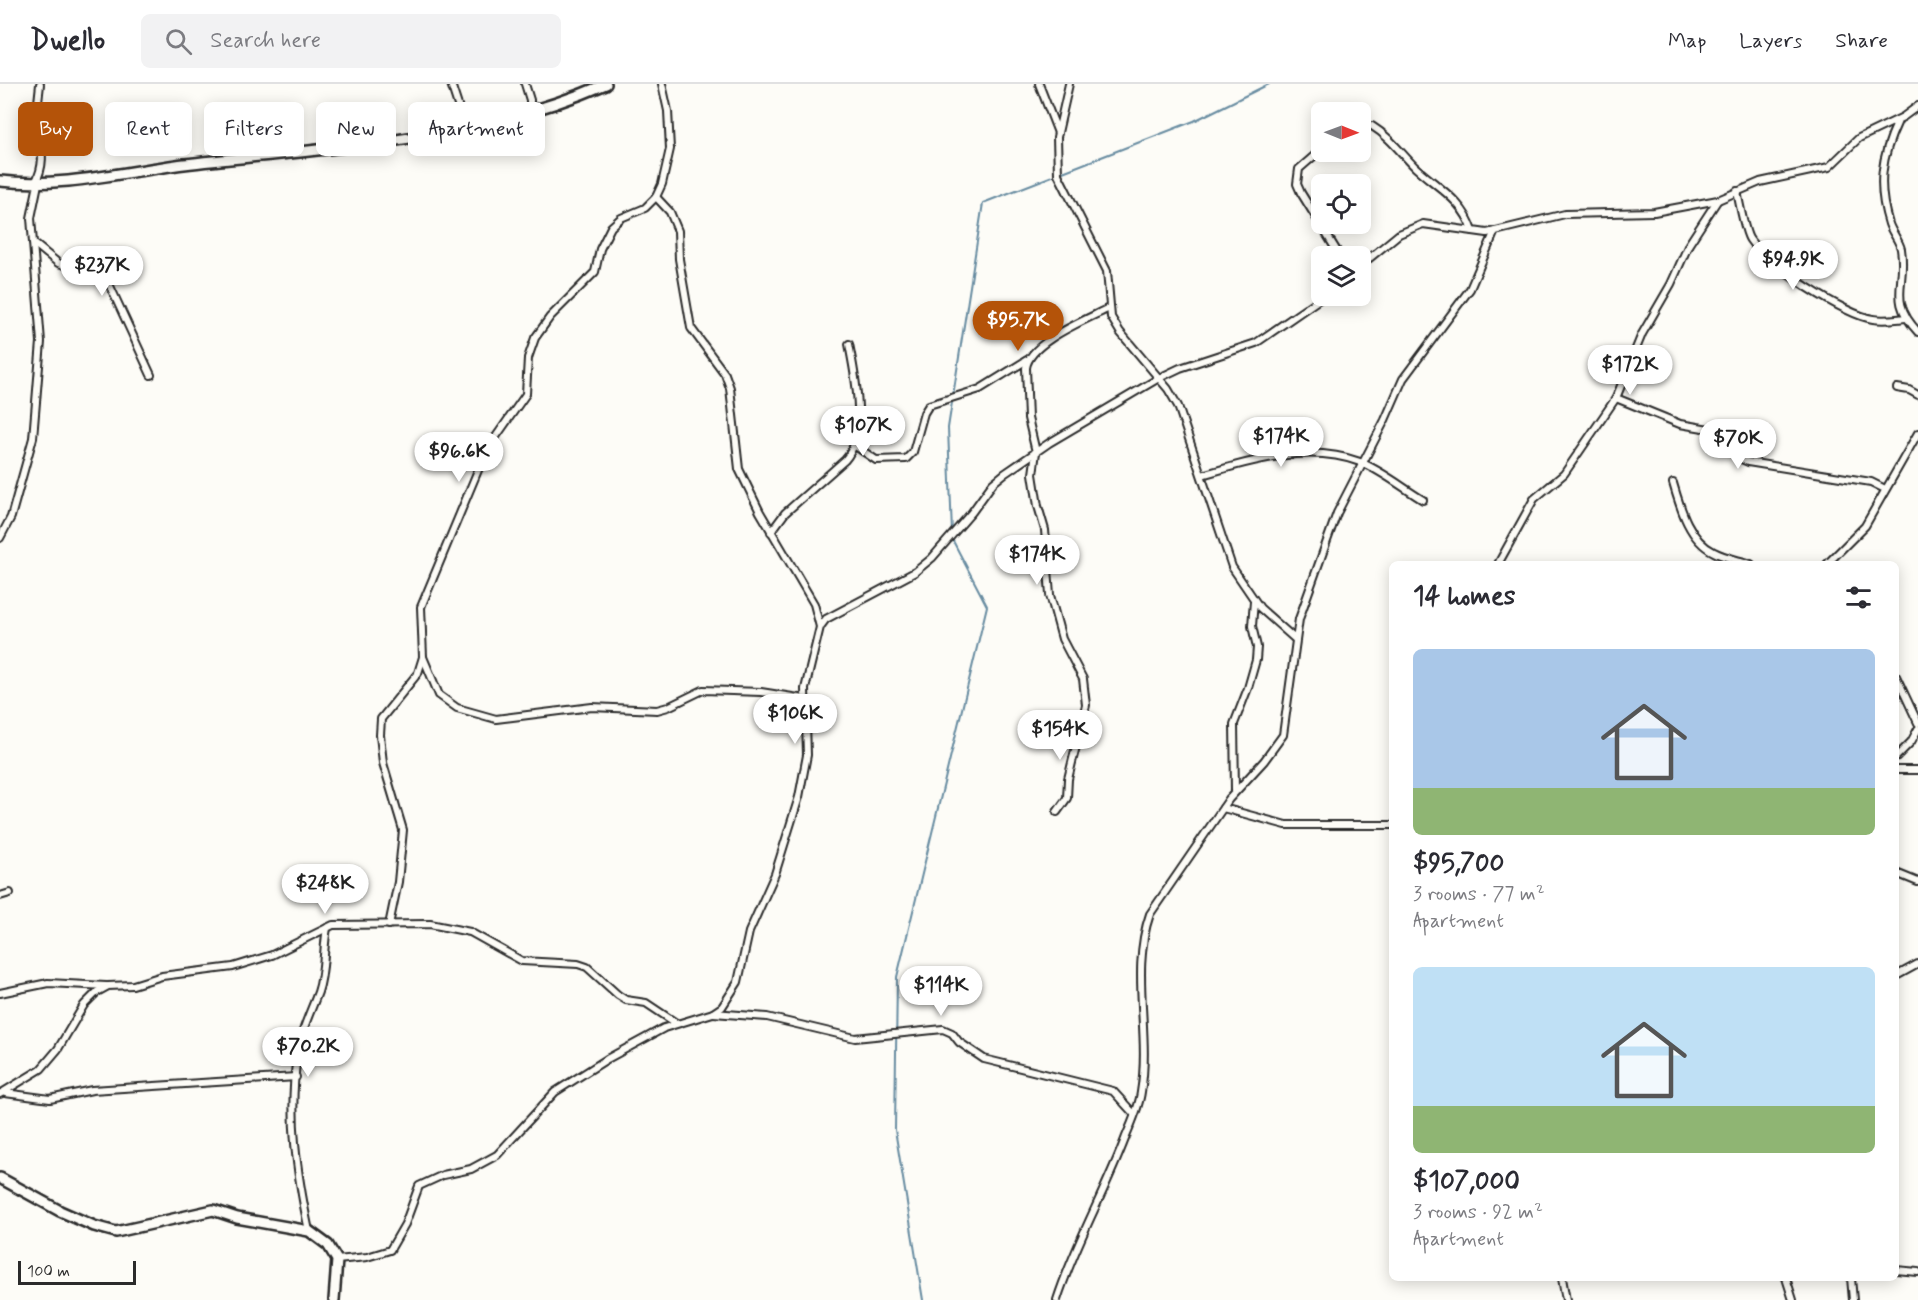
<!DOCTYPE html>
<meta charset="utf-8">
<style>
:root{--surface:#fff;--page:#f2f2f3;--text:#2b2b33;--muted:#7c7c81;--line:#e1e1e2;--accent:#b45309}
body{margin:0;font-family:Mynerve,sans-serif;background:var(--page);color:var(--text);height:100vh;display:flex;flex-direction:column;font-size:22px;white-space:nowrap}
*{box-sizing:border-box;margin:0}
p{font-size:20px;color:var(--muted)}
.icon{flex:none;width:33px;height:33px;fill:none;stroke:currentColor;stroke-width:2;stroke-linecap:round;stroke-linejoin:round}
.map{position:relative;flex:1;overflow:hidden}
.panel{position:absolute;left:1389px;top:477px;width:510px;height:720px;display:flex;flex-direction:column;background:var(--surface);border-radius:9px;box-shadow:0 3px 15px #0003}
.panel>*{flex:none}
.hud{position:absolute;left:18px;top:18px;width:570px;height:54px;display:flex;gap:12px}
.needle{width:39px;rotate:91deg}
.buttons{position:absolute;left:1311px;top:18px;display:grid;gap:12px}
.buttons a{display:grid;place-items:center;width:60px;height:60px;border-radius:9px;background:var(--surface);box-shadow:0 3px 15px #0003;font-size:30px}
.scale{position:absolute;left:18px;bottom:15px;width:118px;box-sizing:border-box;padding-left:6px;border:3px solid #2b2b2b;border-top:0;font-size:16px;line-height:21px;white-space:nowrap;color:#2b2b2b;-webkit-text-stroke:4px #fdfcf7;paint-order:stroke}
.price{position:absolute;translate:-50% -51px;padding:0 14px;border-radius:21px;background:#fff;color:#222;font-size:20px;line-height:39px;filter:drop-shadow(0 2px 3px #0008)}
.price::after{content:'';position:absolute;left:50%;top:36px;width:18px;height:14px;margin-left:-9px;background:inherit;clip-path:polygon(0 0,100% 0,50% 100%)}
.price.on{background:var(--accent);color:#fff}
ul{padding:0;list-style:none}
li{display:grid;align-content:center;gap:12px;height:318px;padding:0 24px}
li span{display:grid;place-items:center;height:186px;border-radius:9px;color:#555}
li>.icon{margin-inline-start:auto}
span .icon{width:108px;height:108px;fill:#fffc;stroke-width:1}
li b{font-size:26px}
h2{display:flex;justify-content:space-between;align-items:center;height:72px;padding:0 24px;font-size:26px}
.pill{padding:0 21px;border-radius:9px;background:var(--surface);box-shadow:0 3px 15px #0003;font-size:21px;line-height:54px}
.pill.on{background:var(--accent);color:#fff}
header{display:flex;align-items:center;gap:36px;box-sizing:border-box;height:84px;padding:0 30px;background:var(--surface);border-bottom:2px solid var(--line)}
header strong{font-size:28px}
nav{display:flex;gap:33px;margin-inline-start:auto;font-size:21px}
.search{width:420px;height:54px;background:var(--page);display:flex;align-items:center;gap:15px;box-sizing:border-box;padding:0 21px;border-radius:9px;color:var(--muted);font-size:22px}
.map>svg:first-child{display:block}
</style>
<header>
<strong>Dwello</strong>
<div class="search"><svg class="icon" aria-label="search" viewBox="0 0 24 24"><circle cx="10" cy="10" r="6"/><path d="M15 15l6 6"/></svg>Search here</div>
<nav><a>Map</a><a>Layers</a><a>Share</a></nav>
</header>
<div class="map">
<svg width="1918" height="1216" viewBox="0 0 1918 1216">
<rect width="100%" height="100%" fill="#fdfcf7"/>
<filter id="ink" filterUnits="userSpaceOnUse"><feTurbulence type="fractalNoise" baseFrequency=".0167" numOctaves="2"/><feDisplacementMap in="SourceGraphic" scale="12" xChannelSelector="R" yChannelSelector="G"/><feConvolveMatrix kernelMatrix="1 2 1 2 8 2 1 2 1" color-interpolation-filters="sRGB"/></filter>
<g filter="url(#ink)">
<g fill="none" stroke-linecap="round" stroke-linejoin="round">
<g stroke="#688ca1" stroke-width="2">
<polyline points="952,449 948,344 983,119 1194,37 1269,0"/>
<polyline points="923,1216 895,1046 897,893 987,522 952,455"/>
</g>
<defs>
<g id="street">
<polyline points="451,0 465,43"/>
<polyline points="525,0 530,16 530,26"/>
<polyline points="1039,0 1058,49"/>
<polyline points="1069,0 1057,53 1058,90 1107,187 1111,233 1120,248 1168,305 1178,322 1232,483 1260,524 1295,555"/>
<path d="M 1898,37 C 1881,73 1877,102 1889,140 C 1892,149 1899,156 1901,165 C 1907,202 1887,215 1918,248"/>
<path d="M 1372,42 C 1390,53 1400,68 1415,83 C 1438,104 1463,116 1473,147"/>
<polyline points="1322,65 1299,85 1297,100 1301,109 1340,172"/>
<path d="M 35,99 C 48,76 39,58 37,34 C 37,23 39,11 40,0"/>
<path d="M 1737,107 C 1739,117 1745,150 1750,156 C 1766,180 1845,231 1873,235 C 1884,237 1895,235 1906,234"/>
<polyline points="656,113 670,128 678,147 679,175 691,244 725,290 730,304 739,385 760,428 814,520 820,543"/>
<polyline points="36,161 58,179 103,192 110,202 151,291"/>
<polyline points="1360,182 1399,150 1423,140 1487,149 1565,130 1654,128 1718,116 1760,98 1829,83 1859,54 1903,33 1918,22"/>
<polyline points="1897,304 1909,306 1918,311"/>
<polyline points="1616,314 1680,340 1715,346 1739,374 1748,378 1871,398 1885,405"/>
<polyline points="854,361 876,376 906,375 913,368 924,329 929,321 980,305 1027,276"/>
<path d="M 1202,391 C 1252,376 1308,359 1360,378 C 1381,386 1403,404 1423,416"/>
<path d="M 1673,399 C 1680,423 1689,456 1714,468 C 1725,474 1739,476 1751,480"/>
<path d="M 771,448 L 785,429 L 845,376 C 868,351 855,291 849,260"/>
<polyline points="0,454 11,433 33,354 41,258 31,134 38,100"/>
<polyline points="1498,480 1534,415 1564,390 1616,314 1642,250 1671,200 1689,160 1717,117"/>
<polyline points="1827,480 1865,442 1918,349"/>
<polyline points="423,573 439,611 457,624 496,635 592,623 657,626 668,623 703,606 761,608 805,615"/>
<polyline points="1896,592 1918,639"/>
<polyline points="1896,673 1911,658 1918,645"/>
<polyline points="1896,686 1918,686"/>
<polyline points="1235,706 1234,640 1248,604 1256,576 1257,563 1252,542 1254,517"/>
<polyline points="1223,724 1286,741 1392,741"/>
<path d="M 1057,728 L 1067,714 L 1068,695 L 1086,621 L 1083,595 L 1062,555 L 1050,511 L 1045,446 L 1038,422 L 1033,390 L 1036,368 L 1028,334 L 1026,284 C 1029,258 1088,235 1109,224"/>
<polyline points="1896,789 1918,798"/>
<polyline points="0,812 10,809"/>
<polyline points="389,841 398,798 403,746 383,679 380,651 381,635 418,589 423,573 421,523 486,367 526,310 528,274 535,254 550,233 595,188 600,165 611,143 621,134 645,124 656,113 662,100 670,65 668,27 662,0"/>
<polyline points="1896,892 1918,880"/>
<polyline points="0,909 48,899 106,902"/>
<polyline points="713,929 767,933 855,954 943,945 952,949 959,958 984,975 1113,1007 1134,1030"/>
<polyline points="5,1009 50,1015 92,1006 296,993"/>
<polyline points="0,1010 41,985 58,965 84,921 97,908 108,902 133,901 162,892 233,883 272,871 333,841 430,840 470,848 522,877 578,880 587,883 618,911 626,916 646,919 676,939"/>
<path d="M 309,1147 C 297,1090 288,1032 297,973 C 301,946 309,932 318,908 C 325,888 323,865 327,844"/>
<polyline points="337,1176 367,1173 390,1166 405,1140 419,1102 443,1091 471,1085 497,1071 555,1008 607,975 664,944 713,929 722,923 738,898 749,848 775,790 799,713 807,671 805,605 820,543 826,535 915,488 932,474 972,428 993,399 1004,390 1049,359 1159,294 1180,284 1256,259 1324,212"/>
<polyline points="1896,1186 1918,1188"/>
<polyline points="1562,1194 1566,1216"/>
<polyline points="1786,1194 1793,1216"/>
<polyline points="1851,1194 1853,1216"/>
<path d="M 1057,1216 C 1075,1160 1104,1110 1125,1055 C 1131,1040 1139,1024 1141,1008 C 1151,949 1130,887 1150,830 L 1229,715 L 1264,677 L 1283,651 L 1299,535 L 1337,429 L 1385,336 L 1403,295 L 1470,205 L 1495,147"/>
</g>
<g id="secondary">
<path d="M 0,97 C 63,104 122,88 184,80 C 326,64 473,58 606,0"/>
<polyline points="0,1094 60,1127 94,1142 116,1148 213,1126 237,1134 309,1147 328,1161 337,1176 334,1216"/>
</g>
</defs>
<use href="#street" stroke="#2b2b2b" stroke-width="10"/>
<use href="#secondary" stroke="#2b2b2b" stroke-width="14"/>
<use href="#street" stroke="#fdfcf7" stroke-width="6"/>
<use href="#secondary" stroke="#fdfcf7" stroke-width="9"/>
</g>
</g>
</svg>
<div class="buttons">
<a><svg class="needle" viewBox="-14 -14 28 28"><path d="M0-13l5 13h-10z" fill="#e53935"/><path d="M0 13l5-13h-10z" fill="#7c7c81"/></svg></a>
<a><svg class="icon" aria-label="locate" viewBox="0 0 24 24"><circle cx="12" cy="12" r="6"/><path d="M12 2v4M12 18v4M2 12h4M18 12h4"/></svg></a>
<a><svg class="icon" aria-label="layers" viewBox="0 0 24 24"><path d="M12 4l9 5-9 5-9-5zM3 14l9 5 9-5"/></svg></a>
</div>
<div class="scale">100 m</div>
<b class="price" style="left:1793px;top:207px">$94.9K</b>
<b class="price" style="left:102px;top:213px">$237K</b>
<b class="price on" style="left:1018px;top:268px">$95.7K</b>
<b class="price" style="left:1630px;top:312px">$172K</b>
<b class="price" style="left:863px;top:373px">$107K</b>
<b class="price" style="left:1281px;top:384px">$174K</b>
<b class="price" style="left:1738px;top:386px">$70K</b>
<b class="price" style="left:459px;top:399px">$96.6K</b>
<b class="price" style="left:1037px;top:502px">$174K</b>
<b class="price" style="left:795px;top:661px">$106K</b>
<b class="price" style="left:1060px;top:677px">$154K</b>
<b class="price" style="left:325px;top:831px">$248K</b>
<b class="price" style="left:941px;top:933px">$114K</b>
<b class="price" style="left:308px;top:994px">$70.2K</b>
<div class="hud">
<a class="pill on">Buy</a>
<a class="pill">Rent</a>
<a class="pill">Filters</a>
<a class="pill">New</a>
<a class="pill">Apartment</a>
</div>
<section class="panel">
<h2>14 homes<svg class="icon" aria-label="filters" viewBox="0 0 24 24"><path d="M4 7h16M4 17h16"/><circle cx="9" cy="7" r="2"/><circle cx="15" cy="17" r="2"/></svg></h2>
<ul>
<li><span style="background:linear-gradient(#a9c7e8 75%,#8fb573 0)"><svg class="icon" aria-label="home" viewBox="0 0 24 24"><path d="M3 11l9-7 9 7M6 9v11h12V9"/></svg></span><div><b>$95,700</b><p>3 rooms · 77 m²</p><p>Apartment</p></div></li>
<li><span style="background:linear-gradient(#bfe0f5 75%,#8fb573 0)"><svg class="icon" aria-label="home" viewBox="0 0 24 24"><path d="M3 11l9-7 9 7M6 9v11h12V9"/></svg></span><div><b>$107,000</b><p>3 rooms · 92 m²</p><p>Apartment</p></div></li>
</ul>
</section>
</div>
